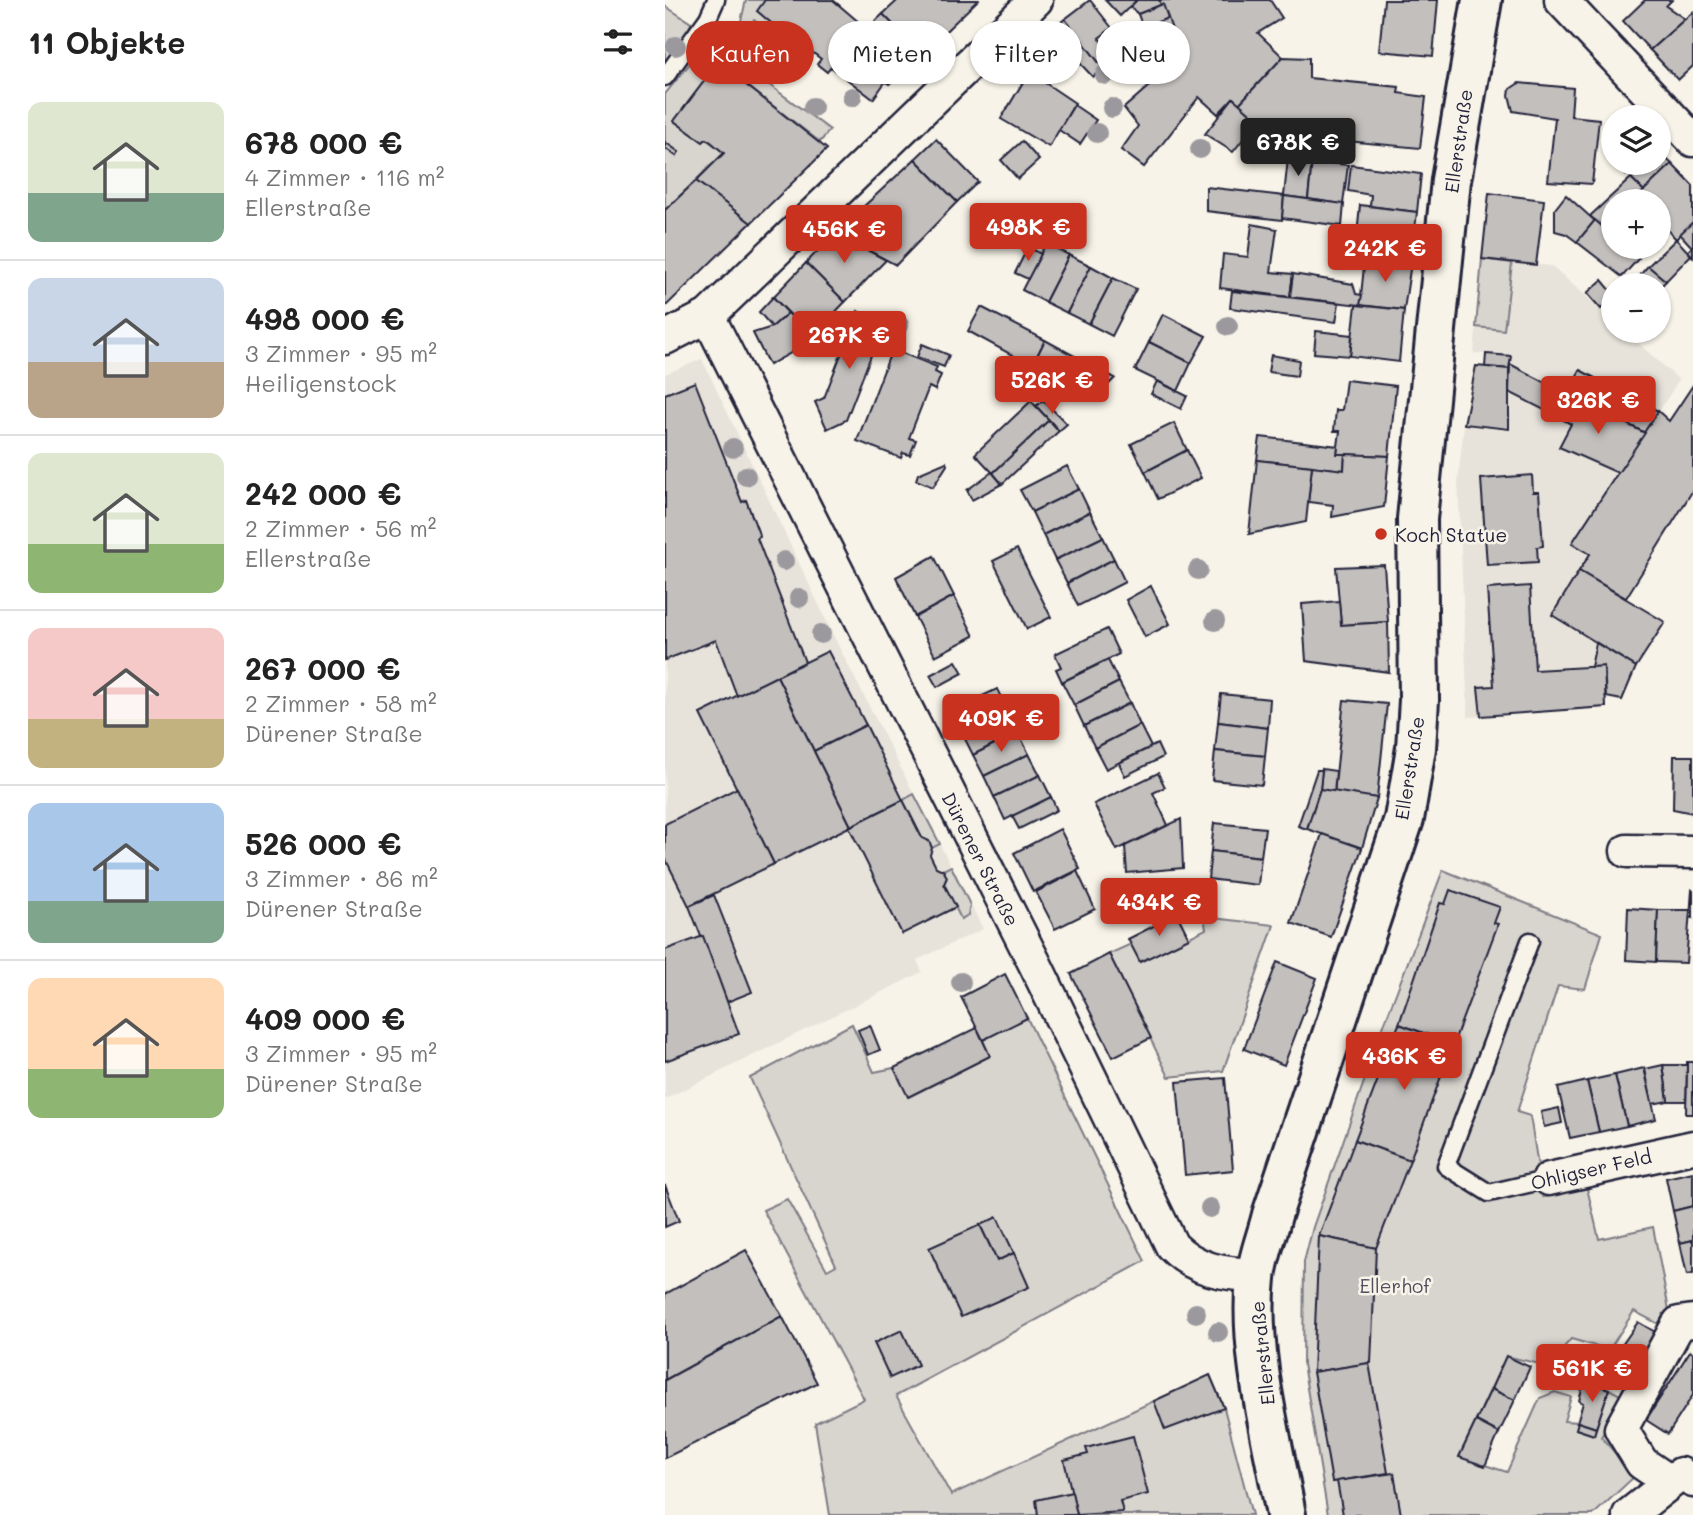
<!DOCTYPE html>
<html lang="de">
<meta charset="utf-8">
<style>
:root{--surface:#fff;--page:#f2f2f2;--text:#222;--muted:#767676;--line:#e0e0e0;--accent:#c8321e}
body{margin:0;font-family:Mali,sans-serif;background:var(--page);color:var(--text);height:100vh;display:flex;flex-direction:column;font-size:26px;white-space:nowrap}
*{box-sizing:border-box;margin:0}
p{font-size:23px;color:var(--muted)}
.icon{flex:none;width:38px;height:38px;fill:none;stroke:currentColor;stroke-width:2;stroke-linecap:round;stroke-linejoin:round}
.map{position:relative;flex:1;overflow:hidden}
.panel{display:flex;flex-direction:column;background:var(--surface);width:665px}
.panel>*{flex:none}
.top-card{position:absolute;left:21px;top:21px;width:665px;height:63px;display:flex;gap:14px}
.tools{position:absolute;left:936px;top:105px;display:grid;gap:14px}
.tools a{display:grid;place-items:center;width:70px;height:70px;border-radius:50%;background:var(--surface);box-shadow:0 2px 5px #0004;font-size:35px}
.price{position:absolute;translate:-50% -60px;padding:0 16px;border-radius:7px;background:var(--accent);color:#fff;font-size:23px;line-height:46px;filter:drop-shadow(0 2px 4px #0008)}
.price::after{content:'';position:absolute;left:50%;top:42px;width:21px;height:16px;margin-left:-10px;background:inherit;clip-path:polygon(0 0,100% 0,50% 100%)}
.price.selected{background:#222;color:#fff}
ul{padding:0;list-style:none}
li{display:flex;align-items:center;gap:21px;height:175px;padding:0 28px}
li+li{border-top:2px solid var(--line)}
li span{display:grid;place-items:center;flex:none;width:196px;height:140px;border-radius:14px;color:#555}
li>.icon{margin-inline-start:auto}
span .icon{width:84px;height:84px;fill:#fffc;stroke-width:1}
li b{font-size:30px}
h2{display:flex;justify-content:space-between;align-items:center;height:84px;padding:0 28px;font-size:30px}
.pill{padding:0 24px;border-radius:32px;background:var(--surface);box-shadow:0 2px 5px #0004;font-size:24px;line-height:63px}
.pill.selected{background:var(--accent);color:#fff}
main{display:flex;flex:1;min-height:0}
.map>svg:first-child{display:block}
</style>
<main>
<section class="panel">
<h2>11 Objekte<svg class="icon" aria-label="filters" viewBox="0 0 24 24"><path d="M4 7h16M4 17h16"/><circle cx="9" cy="7" r="2"/><circle cx="15" cy="17" r="2"/></svg></h2>
<ul>
<li><span style="background:linear-gradient(#dfe7d0 65%,#7fa58c 0)"><svg class="icon" aria-label="home" viewBox="0 0 24 24"><path d="M3 11l9-7 9 7M6 9v11h12V9"/></svg></span><div><b>678 000 €</b><p>4 Zimmer · 116 m²</p><p>Ellerstraße</p></div></li>
<li><span style="background:linear-gradient(#c9d6e8 60%,#b9a48a 0)"><svg class="icon" aria-label="home" viewBox="0 0 24 24"><path d="M3 11l9-7 9 7M6 9v11h12V9"/></svg></span><div><b>498 000 €</b><p>3 Zimmer · 95 m²</p><p>Heiligenstock</p></div></li>
<li><span style="background:linear-gradient(#dfe7d0 65%,#8fb573 0)"><svg class="icon" aria-label="home" viewBox="0 0 24 24"><path d="M3 11l9-7 9 7M6 9v11h12V9"/></svg></span><div><b>242 000 €</b><p>2 Zimmer · 56 m²</p><p>Ellerstraße</p></div></li>
<li><span style="background:linear-gradient(#f6c9c9 65%,#c2b280 0)"><svg class="icon" aria-label="home" viewBox="0 0 24 24"><path d="M3 11l9-7 9 7M6 9v11h12V9"/></svg></span><div><b>267 000 €</b><p>2 Zimmer · 58 m²</p><p>Dürener Straße</p></div></li>
<li><span style="background:linear-gradient(#a9c7e8 70%,#7fa58c 0)"><svg class="icon" aria-label="home" viewBox="0 0 24 24"><path d="M3 11l9-7 9 7M6 9v11h12V9"/></svg></span><div><b>526 000 €</b><p>3 Zimmer · 86 m²</p><p>Dürener Straße</p></div></li>
<li><span style="background:linear-gradient(#ffd9b3 65%,#8fb573 0)"><svg class="icon" aria-label="home" viewBox="0 0 24 24"><path d="M3 11l9-7 9 7M6 9v11h12V9"/></svg></span><div><b>409 000 €</b><p>3 Zimmer · 95 m²</p><p>Dürener Straße</p></div></li>
</ul>
</section>
<div class="map">
<svg width="1028" height="1515" viewBox="0 0 1028 1515">
<rect width="100%" height="100%" fill="#f7f3e8"/>
<filter id="ink" filterUnits="userSpaceOnUse"><feTurbulence type="fractalNoise" baseFrequency=".0143" numOctaves="2"/><feDisplacementMap in="SourceGraphic" scale="14" xChannelSelector="R" yChannelSelector="G"/><feConvolveMatrix kernelMatrix="1 2 1 2 8 2 1 2 1" color-interpolation-filters="sRGB"/></filter>
<g filter="url(#ink)">
<g fill="#e7e3db">
<polygon points="817,259 887,266 948,320 948,331 960,331 1014,380 994,411 1003,421 1028,385 1028,490 961,598 1000,622 971,667 957,700 941,697 941,707 803,717 793,480 799,424 843,429 846,408 842,407 846,357 809,353"/>
<polygon points="37,359 173,645 318,929 252,960 257,972 0,1099 0,374"/>
</g>
<g fill="#d8d5cf" stroke="#7d7c85" stroke-width="2">
<polygon points="81,0 100,0 115,27 113,30 132,45 122,59 119,57 124,50 96,29 98,27 89,20 83,26 76,21"/>
<polygon points="0,6 26,23 16,48 0,71"/>
<polygon points="44,40 165,130 155,142 71,77 67,80 50,67 9,121 38,142 41,139 59,153 0,210 0,94"/>
<polygon points="817,259 847,263 839,330 811,327"/>
<polygon points="249,794 275,844 267,848 264,841 257,838 238,800"/>
<polygon points="286,866 305,905 303,915 296,919 279,884 282,877 278,870"/>
<polygon points="778,870 937,934 920,989 893,986 852,1112 865,1116 878,1197 922,1188 934,1239 988,1227 1006,1320 1001,1328 969,1311 944,1350 906,1339 883,1366 841,1356 794,1457 842,1472 875,1398 890,1392 906,1397 899,1421 913,1422 911,1429 929,1435 944,1389 959,1397 936,1437 970,1476 928,1515 663,1515 638,1364 639,1262 648,1227 720,1022"/>
<polygon points="539,917 609,925 558,1071 504,1077 444,954 466,944 475,962 541,929"/>
<polygon points="362,1018 480,1261 231,1396 286,1495 545,1375 559,1408 587,1515 165,1515 150,1423 199,1399 98,1210 122,1199 162,1270 171,1265 85,1078 187,1024 209,1072 229,1068 244,1097 325,1056 318,1040"/>
</g>
<g fill="#c2bfbd" stroke="#22223b" stroke-width="2">
<polygon points="100,0 168,0 202,29 218,14 257,54 224,84 221,81 208,99 166,67 162,72 152,64 156,59 139,46 137,49 92,11"/>
<polygon points="233,0 313,0 257,54 218,14"/>
<polygon points="425,0 447,28 434,38 450,58 438,68 400,19"/>
<polygon points="440,0 472,0 455,16"/>
<polygon points="472,0 494,0 498,4 473,14 465,7"/>
<polygon points="494,0 605,0 617,18 593,33 618,57 574,104 568,98 553,114 534,97 479,167 456,150 473,126 459,108 518,56"/>
<polygon points="719,0 773,0 768,56 714,51"/>
<polygon points="980,0 1007,0 1001,6 1020,19 985,50 958,21"/>
<polygon points="498,4 503,18 478,28 473,14"/>
<polygon points="1028,12 1028,66 1013,80 985,50"/>
<polygon points="503,18 507,30 483,40 478,28"/>
<polygon points="400,19 438,68 428,77 410,58 397,68 373,39"/>
<polygon points="507,30 512,43 488,52 483,40"/>
<polygon points="108,37 125,50 123,53 105,40"/>
<polygon points="512,43 518,56 497,75 488,52"/>
<polygon points="618,57 644,58 644,78 734,87 733,93 761,97 755,148 607,134 574,104"/>
<polygon points="50,67 67,80 71,77 162,149 86,223 31,181 59,153 46,142 41,139 38,142 9,121"/>
<polygon points="364,72 410,103 384,147 336,119"/>
<polygon points="854,83 908,88 906,116 934,119 927,184 883,181 890,118 848,111 844,95 845,89"/>
<polygon points="568,98 593,120 568,152 540,134"/>
<polygon points="409,105 431,120 415,144 394,130"/>
<polygon points="271,139 313,182 292,202 250,159"/>
<polygon points="357,141 374,160 353,179 336,160"/>
<polygon points="0,142 14,152 11,156 0,148"/>
<polygon points="995,153 1007,164 979,191 966,178 984,163 994,163"/>
<polygon points="623,158 647,161 643,199 619,196"/>
<polygon points="250,159 292,202 231,265 170,233"/>
<polygon points="647,161 683,165 678,204 643,199"/>
<polygon points="950,163 974,163 961,175"/>
<polygon points="1007,164 1028,186 1028,222 1011,239 1000,227 994,230 994,201 976,201 972,197"/>
<polygon points="686,165 756,174 752,212 705,206 706,195 683,191"/>
<polygon points="966,178 979,191 972,197 976,201 948,201 948,236 925,216"/>
<polygon points="31,181 86,223 0,307 0,210"/>
<polygon points="541,187 619,196 617,220 541,211"/>
<polygon points="824,193 879,200 871,265 817,259"/>
<polygon points="901,195 930,221 912,242 901,234 890,231 890,209"/>
<polygon points="619,196 679,204 677,226 617,218"/>
<polygon points="695,205 752,212 746,263 690,256"/>
<polygon points="930,220 948,236 948,247 961,247 974,258 957,277 912,242"/>
<polygon points="1028,222 1028,257 1023,251 1027,247 1015,234"/>
<polygon points="587,224 612,229 606,272 628,274 625,297 555,288 558,254 583,257"/>
<polygon points="170,233 221,260 180,302 141,263"/>
<polygon points="1011,239 1026,255 1001,281 983,266"/>
<polygon points="381,243 404,255 380,302 357,290"/>
<polygon points="363,247 376,254 363,279 350,273"/>
<polygon points="404,255 426,266 402,313 380,302"/>
<polygon points="700,257 746,263 739,310 695,305"/>
<polygon points="141,263 180,302 147,337 108,297"/>
<polygon points="426,266 448,278 424,324 402,313"/>
<polygon points="983,266 1001,281 994,288 994,285 966,285"/>
<polygon points="628,274 688,284 691,294 697,295 695,305 625,297"/>
<polygon points="448,278 471,289 447,336 424,324"/>
<polygon points="937,280 948,293 948,298 936,309 922,293"/>
<polygon points="567,291 674,303 671,322 565,308"/>
<polygon points="108,297 123,313 107,327 94,312"/>
<polygon points="691,305 739,310 734,362 685,356"/>
<polygon points="316,307 380,340 367,366 303,331"/>
<polygon points="193,311 217,327 181,420 162,429 150,402 159,398"/>
<polygon points="123,313 147,337 140,345 104,365 88,333 107,327"/>
<polygon points="498,314 541,336 526,363 484,342"/>
<polygon points="651,331 687,335 685,356 649,353"/>
<polygon points="380,340 450,378 431,397 367,366"/>
<polygon points="484,342 526,363 513,391 470,370"/>
<polygon points="257,344 284,355 279,367 252,357"/>
<polygon points="227,349 272,367 270,372 276,375 270,390 264,387 244,438 251,440 245,455 238,453 236,458 192,441"/>
<polygon points="821,354 846,356 844,369 820,367"/>
<polygon points="606,355 634,360 632,376 603,372"/>
<polygon points="845,364 906,396 895,418 844,392"/>
<polygon points="811,366 844,369 844,429 799,424"/>
<polygon points="915,370 941,384 929,407 902,394"/>
<polygon points="681,380 731,386 724,456 672,454 675,431 669,431 671,410 677,410"/>
<polygon points="492,381 522,396 516,409 486,394"/>
<polygon points="30,382 77,502 81,500 95,537 92,538 140,662 72,696 51,640 0,660 0,394"/>
<polygon points="941,384 993,411 980,433 929,407"/>
<polygon points="1028,385 1028,490 961,598 914,571 925,554 907,543 993,411 1004,421"/>
<polygon points="906,396 980,433 953,473 894,447 906,424 895,418"/>
<polygon points="378,400 402,424 394,431 371,406"/>
<polygon points="366,401 384,420 328,473 310,454"/>
<polygon points="384,420 394,431 337,484 328,473"/>
<polygon points="509,423 522,450 480,472 466,444"/>
<polygon points="595,437 673,446 672,454 680,454 679,470 592,460"/>
<polygon points="522,450 536,478 493,499 480,472"/>
<polygon points="680,454 724,456 719,507 667,517 668,505 643,502 647,466 679,470"/>
<polygon points="592,460 647,466 641,522 584,534"/>
<polygon points="281,462 282,465 268,487 251,480 253,474"/>
<polygon points="402,466 414,489 367,512 355,490"/>
<polygon points="327,472 337,484 307,500 302,490"/>
<polygon points="867,475 868,492 874,492 878,546 872,547 873,562 822,565 816,479"/>
<polygon points="414,489 425,512 378,535 367,512"/>
<polygon points="425,512 438,537 390,560 378,535"/>
<polygon points="438,537 449,559 402,583 390,560"/>
<polygon points="352,549 386,617 362,629 328,561"/>
<polygon points="269,556 289,596 250,617 231,577"/>
<polygon points="449,559 460,582 413,606 402,583"/>
<polygon points="719,565 723,622 676,625 671,567"/>
<polygon points="914,571 1000,622 971,667 887,615"/>
<polygon points="486,586 505,624 480,637 461,600"/>
<polygon points="865,586 870,670 939,666 941,707 816,716 813,687 829,686 822,589"/>
<polygon points="289,596 309,636 270,656 250,617"/>
<polygon points="674,601 676,625 723,622 724,672 641,661 637,604"/>
<polygon points="442,629 454,654 397,682 391,669 396,667 390,654"/>
<polygon points="931,643 971,667 957,700 941,697 939,666 926,667"/>
<polygon points="163,651 201,725 149,751 112,676"/>
<polygon points="443,660 454,682 409,705 397,682"/>
<polygon points="291,661 298,673 272,687 265,675"/>
<polygon points="112,676 186,826 109,864 35,714"/>
<polygon points="454,682 465,703 419,726 409,705"/>
<polygon points="332,689 343,711 297,733 286,711"/>
<polygon points="556,694 605,699 603,728 553,722"/>
<polygon points="679,700 722,704 712,798 669,794"/>
<polygon points="465,703 475,725 430,748 419,726"/>
<polygon points="343,711 353,732 308,755 297,733"/>
<polygon points="553,722 603,728 600,756 550,751"/>
<polygon points="201,725 238,800 186,826 149,751"/>
<polygon points="475,725 486,747 441,769 430,748"/>
<polygon points="353,732 364,754 319,776 308,755"/>
<polygon points="492,744 498,757 460,776 454,763"/>
<polygon points="550,751 600,756 597,785 547,780"/>
<polygon points="364,754 375,775 329,797 319,776"/>
<polygon points="1009,756 1028,756 1028,813 1008,809"/>
<polygon points="657,769 671,771 669,794 655,789"/>
<polygon points="652,770 657,770 655,789 642,829 633,826"/>
<polygon points="493,773 500,787 488,793 503,825 452,850 429,804"/>
<polygon points="375,775 386,797 340,820 329,797"/>
<polygon points="72,788 109,864 24,906 0,858 0,824"/>
<polygon points="655,789 712,798 697,848 642,829"/>
<polygon points="386,797 392,810 354,829 347,816"/>
<polygon points="238,800 257,838 264,841 267,848 265,855 271,867 278,870 282,877 279,884 291,907 237,934 184,827"/>
<polygon points="516,819 518,868 462,873 460,846"/>
<polygon points="549,823 600,828 596,857 546,851"/>
<polygon points="395,829 415,869 368,892 349,853"/>
<polygon points="657,834 697,848 666,937 626,923"/>
<polygon points="546,851 596,857 593,885 543,879"/>
<polygon points="412,871 430,909 390,929 371,892"/>
<polygon points="785,890 835,907 829,923 833,924 788,1044 734,1024 775,903 780,904"/>
<polygon points="1027,890 1028,891 1028,918 1025,917"/>
<polygon points="49,895 87,992 62,1002 24,906"/>
<polygon points="963,908 993,910 991,962 961,960"/>
<polygon points="993,910 1025,910 1021,963 991,962"/>
<polygon points="512,914 524,938 475,962 463,939"/>
<polygon points="38,936 74,1034 0,1061 0,950"/>
<polygon points="444,954 486,1038 448,1057 406,974"/>
<polygon points="612,962 652,978 619,1065 579,1049"/>
<polygon points="340,974 362,1018 318,1040 296,997"/>
<polygon points="734,1024 788,1044 745,1160 690,1140"/>
<polygon points="205,1025 215,1050 203,1055 193,1030"/>
<polygon points="312,1028 325,1056 243,1097 229,1068"/>
<polygon points="1022,1062 1028,1062 1028,1114 1021,1114"/>
<polygon points="998,1065 1022,1065 1021,1101 1003,1101"/>
<polygon points="998,1065 1003,1101 987,1104 980,1069"/>
<polygon points="979,1068 991,1119 962,1126 950,1075"/>
<polygon points="950,1075 962,1126 934,1132 922,1081"/>
<polygon points="560,1078 568,1170 520,1175 512,1082"/>
<polygon points="922,1081 934,1132 905,1138 893,1088"/>
<polygon points="894,1108 897,1123 879,1127 876,1112"/>
<polygon points="690,1140 745,1160 711,1248 654,1236"/>
<polygon points="1028,1172 1028,1206 1008,1211 1001,1178"/>
<polygon points="0,1185 14,1221 0,1227"/>
<polygon points="1028,1206 1028,1240 1015,1243 1008,1211"/>
<polygon points="332,1217 349,1253 332,1261 315,1225"/>
<polygon points="315,1225 332,1261 349,1253 364,1287 296,1317 264,1248"/>
<polygon points="654,1236 711,1248 706,1363 648,1372"/>
<polygon points="1028,1240 1028,1274 1022,1275 1015,1243"/>
<polygon points="81,1250 117,1316 0,1380 0,1294"/>
<polygon points="117,1316 152,1383 0,1458 0,1380"/>
<polygon points="973,1322 997,1336 972,1373 948,1358"/>
<polygon points="237,1330 253,1365 225,1378 209,1343"/>
<polygon points="931,1346 950,1352 939,1387 919,1381"/>
<polygon points="1025,1351 1028,1353 1028,1395 1003,1434 981,1420"/>
<polygon points="841,1356 865,1367 850,1400 826,1389"/>
<polygon points="704,1363 723,1473 667,1482 648,1372"/>
<polygon points="545,1375 559,1408 500,1430 489,1401"/>
<polygon points="919,1381 944,1389 931,1428 912,1422 918,1403 914,1401"/>
<polygon points="826,1389 850,1400 834,1433 811,1421"/>
<polygon points="811,1421 834,1433 820,1466 794,1457"/>
<polygon points="913,1422 931,1428 929,1435 911,1429"/>
<polygon points="468,1436 483,1494 455,1501 458,1512 412,1515 399,1460 423,1454 421,1448"/>
<polygon points="729,1473 736,1515 678,1515 672,1481"/>
<polygon points="407,1492 412,1515 373,1515 371,1500"/>
</g>
<g fill="none" stroke-linecap="round" stroke-linejoin="round">
<defs>
<g id="lane">
<polyline points="0,77 43,18 51,0"/>
<polyline points="865,941 781,1166 824,1193 884,1179"/>
</g>
<g id="street">
<polyline points="896,0 1028,140"/>
<path d="M 43,316 L 370,964 L 507,1246 C 531,1270 558,1274 591,1275"/>
<polyline points="0,338 43,316 371,0"/>
<polyline points="962,851 1028,852"/>
<polyline points="884,1179 1028,1147"/>
<polyline points="1005,1482 977,1463 956,1429 1014,1323 1028,1321"/>
<polyline points="964,1515 1016,1474 1028,1481"/>
</g>
<path id="secondary" d="M 621,1515 C 608,1442 583,1353 591,1278 C 593,1257 602,1236 607,1215 L 739,819 L 751,748 L 754,700 L 752,519 L 786,180 L 817,0"/>
</defs>
<use href="#lane" stroke="#22223b" stroke-width="21"/>
<use href="#street" stroke="#22223b" stroke-width="37"/>
<use href="#secondary" stroke="#22223b" stroke-width="44"/>
<use href="#lane" stroke="#f7f3e8" stroke-width="16"/>
<use href="#street" stroke="#f7f3e8" stroke-width="32"/>
<use href="#secondary" stroke="#f7f3e8" stroke-width="38"/>
</g>
<g fill="#9b999d">
<circle cx="11" cy="46" r="10"/>
<circle cx="440" cy="75" r="10"/>
<circle cx="187" cy="97" r="10"/>
<circle cx="148" cy="107" r="10"/>
<circle cx="447" cy="108" r="10"/>
<circle cx="432" cy="133" r="10"/>
<circle cx="535" cy="149" r="10"/>
<circle cx="234" cy="325" r="10"/>
<circle cx="563" cy="326" r="10"/>
<circle cx="68" cy="448" r="10"/>
<circle cx="81" cy="476" r="10"/>
<circle cx="119" cy="561" r="10"/>
<circle cx="533" cy="570" r="10"/>
<circle cx="134" cy="598" r="10"/>
<circle cx="550" cy="621" r="10"/>
<circle cx="156" cy="634" r="10"/>
<circle cx="296" cy="982" r="10"/>
<circle cx="545" cy="1208" r="10"/>
<circle cx="531" cy="1313" r="10"/>
<circle cx="553" cy="1332" r="10"/>
</g>
</g>
<circle fill="#c8321e" stroke="#f7f3e8" stroke-width="2.5" cx="716" cy="534" r="7"/>
<g text-anchor="middle" dominant-baseline="central" stroke-width="5" stroke-linejoin="round" paint-order="stroke">
<g font-size="19" fill="#22223b" stroke="#f7f3e8">
<text transform="translate(793 141) rotate(-82)">Ellerstraße</text>
<text transform="translate(744 768) rotate(-81)">Ellerstraße</text>
<text transform="translate(316 859) rotate(63)">Dürener Straße</text>
<text transform="translate(926 1169) rotate(-13)">Ohligser Feld</text>
<text transform="translate(597 1353) rotate(-96)">Ellerstraße</text>
</g>
<g font-size="19" fill="#22223b" stroke="#f7f3e8" text-anchor="start">
<text x="730" y="534">Koch Statue</text>
</g>
<g font-size="19" fill="#504f60" stroke="#f7f3e8">
<text x="730" y="1285">Ellerhof</text>
</g>
</g>
</svg>
<div class="tools">
<a><svg class="icon" aria-label="layers" viewBox="0 0 24 24"><path d="M12 4l9 5-9 5-9-5zM3 14l9 5 9-5"/></svg></a>
<a>+</a>
<a>−</a>
</div>
<b class="price selected" style="left:633px;top:178px">678K €</b>
<b class="price" style="left:363px;top:263px">498K €</b>
<b class="price" style="left:179px;top:265px">456K €</b>
<b class="price" style="left:720px;top:284px">242K €</b>
<b class="price" style="left:184px;top:371px">267K €</b>
<b class="price" style="left:387px;top:416px">526K €</b>
<b class="price" style="left:933px;top:436px">326K €</b>
<b class="price" style="left:336px;top:754px">409K €</b>
<b class="price" style="left:494px;top:938px">434K €</b>
<b class="price" style="left:739px;top:1092px">436K €</b>
<b class="price" style="left:927px;top:1404px">561K €</b>
<div class="top-card">
<a class="pill selected">Kaufen</a>
<a class="pill">Mieten</a>
<a class="pill">Filter</a>
<a class="pill">Neu</a>
</div>
</div>
</main>
